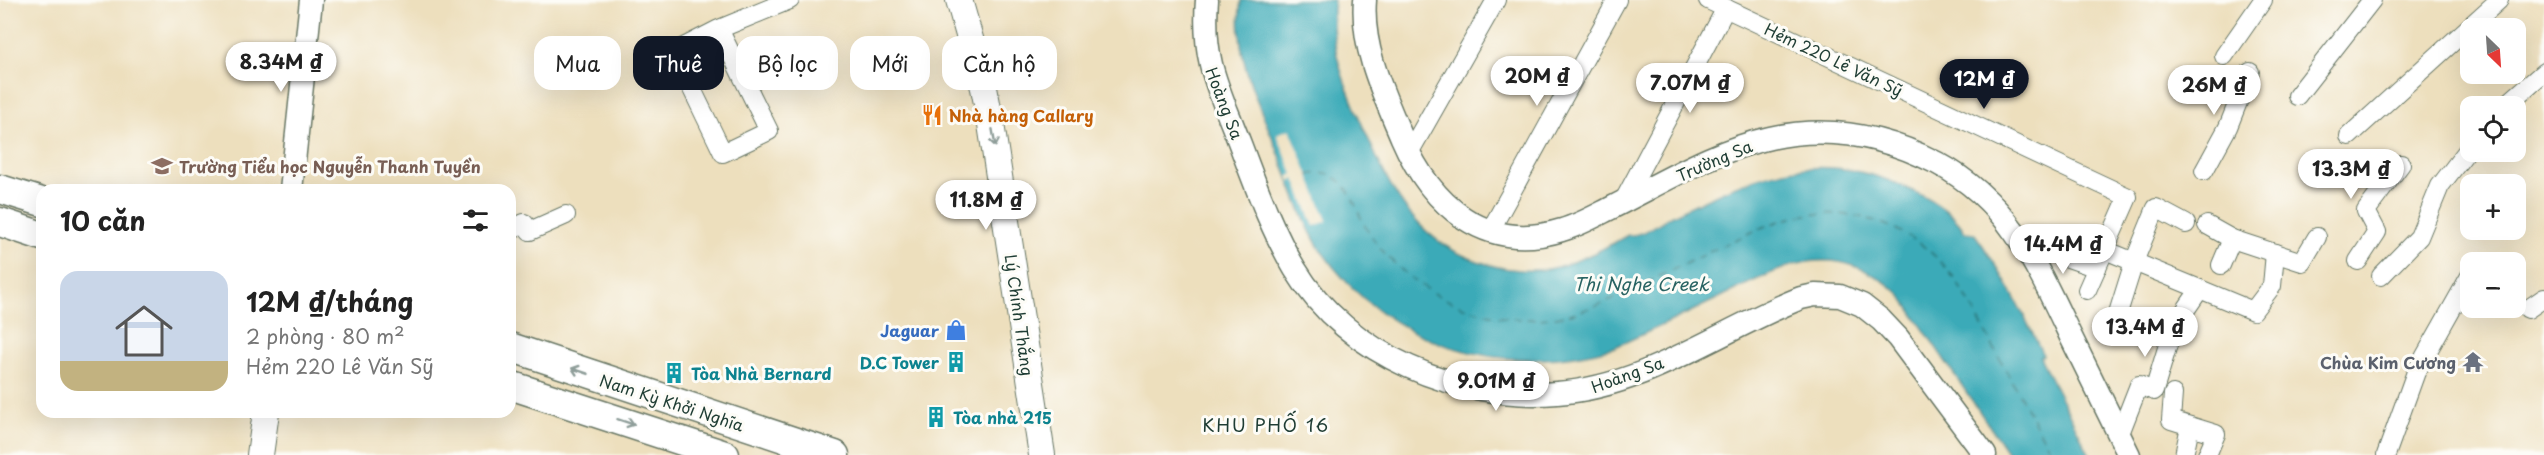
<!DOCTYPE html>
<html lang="vi">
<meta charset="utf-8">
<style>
:root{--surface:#fff;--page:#f6f6f6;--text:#222;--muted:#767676;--accent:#111827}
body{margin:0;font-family:"Playpen Sans",sans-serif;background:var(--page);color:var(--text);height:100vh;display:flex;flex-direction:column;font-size:22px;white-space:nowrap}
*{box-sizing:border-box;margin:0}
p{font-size:20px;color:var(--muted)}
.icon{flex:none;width:33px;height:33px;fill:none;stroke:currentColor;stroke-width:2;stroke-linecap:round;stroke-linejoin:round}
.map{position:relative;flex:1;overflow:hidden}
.panel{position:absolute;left:36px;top:184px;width:480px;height:234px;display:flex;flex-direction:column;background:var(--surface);border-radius:18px;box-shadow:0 6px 24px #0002}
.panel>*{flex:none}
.banner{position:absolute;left:534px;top:36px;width:570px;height:54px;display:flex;gap:12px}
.needle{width:39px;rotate:155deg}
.fabs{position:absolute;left:2460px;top:18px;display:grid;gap:12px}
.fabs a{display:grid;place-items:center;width:66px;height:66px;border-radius:12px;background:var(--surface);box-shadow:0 6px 24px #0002;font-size:30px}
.price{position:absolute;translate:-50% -51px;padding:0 14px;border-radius:21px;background:#fff;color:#222;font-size:20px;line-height:39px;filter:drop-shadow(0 2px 3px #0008)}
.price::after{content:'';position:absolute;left:50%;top:36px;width:18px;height:14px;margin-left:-9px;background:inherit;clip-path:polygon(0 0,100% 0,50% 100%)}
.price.active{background:var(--accent);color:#fff}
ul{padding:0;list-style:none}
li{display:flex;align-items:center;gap:18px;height:150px;padding:0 24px}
li span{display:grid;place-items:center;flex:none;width:168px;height:120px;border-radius:18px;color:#555}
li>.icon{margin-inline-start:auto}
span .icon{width:72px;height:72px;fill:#fffc;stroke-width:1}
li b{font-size:26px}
h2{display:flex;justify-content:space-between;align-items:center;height:72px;padding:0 24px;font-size:26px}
.chip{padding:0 21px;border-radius:18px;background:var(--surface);box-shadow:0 6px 24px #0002;font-size:21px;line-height:54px}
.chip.active{background:var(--accent);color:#fff}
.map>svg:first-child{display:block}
</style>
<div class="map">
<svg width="2544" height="455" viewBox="0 0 2544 455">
<rect width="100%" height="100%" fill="#fdfcf7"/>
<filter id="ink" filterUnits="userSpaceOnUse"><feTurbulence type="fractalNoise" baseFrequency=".0167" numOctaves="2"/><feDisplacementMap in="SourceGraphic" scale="12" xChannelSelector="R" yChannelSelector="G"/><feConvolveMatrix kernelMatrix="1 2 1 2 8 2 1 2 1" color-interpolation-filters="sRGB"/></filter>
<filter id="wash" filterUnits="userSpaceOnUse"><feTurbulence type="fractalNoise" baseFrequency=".008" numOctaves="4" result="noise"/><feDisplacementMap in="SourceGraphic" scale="24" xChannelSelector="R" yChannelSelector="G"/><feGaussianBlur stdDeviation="1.35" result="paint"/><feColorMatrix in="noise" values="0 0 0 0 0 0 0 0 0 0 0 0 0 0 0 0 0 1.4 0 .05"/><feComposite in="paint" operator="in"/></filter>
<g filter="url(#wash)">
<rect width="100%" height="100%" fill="#eddfbd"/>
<path fill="#3aaab8" stroke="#2c7476" stroke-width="1.5" d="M 1241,0 L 1334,0 C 1328,48 1346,88 1365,131 C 1392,194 1418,246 1490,265 C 1511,271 1536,272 1557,267 C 1583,260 1605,248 1628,235 C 1644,236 1659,222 1673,215 C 1752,176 1813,147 1900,185 C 1924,196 1952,209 1965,232 L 1974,233 C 2002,271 2023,312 2043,355 L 2040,357 L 2090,455 L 2009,455 L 1899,293 C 1833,238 1790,263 1723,296 C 1687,314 1651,331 1615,347 C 1504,380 1387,347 1320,249 C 1300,218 1289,178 1275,144 C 1255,97 1233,52 1241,0 Z"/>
<polygon fill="#eddfbd" points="1290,129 1327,221 1314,226 1295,179 1290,181 1288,177 1293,174 1277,134"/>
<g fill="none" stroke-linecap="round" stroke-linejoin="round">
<path stroke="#286362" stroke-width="1.5" stroke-dasharray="8 6" stroke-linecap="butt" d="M 1308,175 C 1320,172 1330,173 1340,181 C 1353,192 1358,216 1368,231 C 1396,275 1444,306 1496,316 C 1556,327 1594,308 1646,283 C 1674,269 1701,256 1728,243 C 1750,233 1771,222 1795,217 C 1850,205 1910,225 1946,268 C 1966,292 1980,323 1995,350 C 2014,385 2033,420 2053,455"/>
</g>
</g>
<g filter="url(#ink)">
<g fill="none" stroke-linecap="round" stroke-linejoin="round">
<defs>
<g id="minor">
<polyline points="1708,0 2128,197 2087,290"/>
<polyline points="719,29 769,131 723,153 674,52 719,29 790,0"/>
<polyline points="2224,56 2263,0"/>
<polyline points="2297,96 2372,0"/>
<polyline points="2505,106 2544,72"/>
<polyline points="2349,136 2499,0"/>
<polyline points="1409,153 1496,0"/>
<polyline points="2204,171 2228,127 2250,72"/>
<polyline points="1623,202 1726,8"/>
<polyline points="2207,225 2232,239 2302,262 2317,237"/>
<polyline points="510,230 524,223 530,231 566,215"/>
<polyline points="1490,231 1617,0"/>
<polyline points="2072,243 2102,254"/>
<polyline points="2105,250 2253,311 2272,286 2275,253"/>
<polyline points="2030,255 2048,251 2097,268"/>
<polyline points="2358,261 2377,232 2366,211 2401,164"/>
<polyline points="2221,265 2232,239"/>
<polyline points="2381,276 2419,237 2440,186 2470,147"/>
<polyline points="2528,309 2544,298"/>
<polyline points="2118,313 2134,262 2156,208 2186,224"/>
<polyline points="2173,394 2171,420 2216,434 2207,455"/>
<polyline points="2119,436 2139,385 2154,391 2173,328 2200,289"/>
<polyline points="2184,455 2190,426"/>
<polyline points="2386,455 2416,372 2470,276"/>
</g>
<g id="tertiary">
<path d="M 1207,0 C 1202,62 1219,89 1240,144 C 1256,186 1271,229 1295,269 C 1347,356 1459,401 1557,393 C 1646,387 1721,329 1801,298 L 1815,295 L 1840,296 L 1862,305 L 1881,320 L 1898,338 L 1985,455"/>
<path d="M 1365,0 C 1361,48 1384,95 1402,138 C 1431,205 1485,254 1562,230 C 1580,225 1597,215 1613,207 C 1663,182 1715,150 1770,138 C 1828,125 1885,136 1937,163 C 2009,201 2037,266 2070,335 C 2090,375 2109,415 2129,455"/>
<polyline points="291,190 311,0"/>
</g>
<g id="secondary">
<polyline points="959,0 984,88 991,124 1042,455"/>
<polyline points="260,455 266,412"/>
</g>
<g id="primary">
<polyline points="0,189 42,202"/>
<polyline points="0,222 42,236"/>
<polyline points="510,347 835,455"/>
<polyline points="510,385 725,455"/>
</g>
</defs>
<use href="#minor" stroke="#677664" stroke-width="20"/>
<use href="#tertiary" stroke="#677664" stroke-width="25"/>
<use href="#secondary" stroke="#677664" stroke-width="28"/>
<use href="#primary" stroke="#677664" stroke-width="31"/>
<use href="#minor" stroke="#fff" stroke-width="18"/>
<use href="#tertiary" stroke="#fff" stroke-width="22"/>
<use href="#secondary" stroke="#fff" stroke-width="26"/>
<use href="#primary" stroke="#fff" stroke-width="28"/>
</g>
<defs><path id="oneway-shaft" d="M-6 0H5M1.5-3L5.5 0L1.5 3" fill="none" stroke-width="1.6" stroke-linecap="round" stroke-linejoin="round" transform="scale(1.5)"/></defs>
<g stroke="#8f9e9a">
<use href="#oneway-shaft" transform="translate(994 138) rotate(80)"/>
<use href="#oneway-shaft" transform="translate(580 371) rotate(-161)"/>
<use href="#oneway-shaft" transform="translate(626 422) rotate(18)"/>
</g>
</g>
<defs>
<symbol id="restaurant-bare" viewBox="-9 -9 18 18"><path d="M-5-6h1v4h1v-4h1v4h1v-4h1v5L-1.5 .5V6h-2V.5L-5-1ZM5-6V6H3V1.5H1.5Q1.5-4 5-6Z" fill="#e8710a" stroke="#fdfcf7" stroke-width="2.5" paint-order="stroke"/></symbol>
<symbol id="school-bare" viewBox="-9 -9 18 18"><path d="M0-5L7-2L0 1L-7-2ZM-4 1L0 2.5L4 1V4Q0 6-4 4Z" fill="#8d6e63" stroke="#fdfcf7" stroke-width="2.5" paint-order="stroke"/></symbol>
<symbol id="shop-bare" viewBox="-9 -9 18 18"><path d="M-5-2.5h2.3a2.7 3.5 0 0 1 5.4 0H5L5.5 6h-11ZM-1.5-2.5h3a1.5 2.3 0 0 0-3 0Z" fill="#3f7fe0" stroke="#fdfcf7" stroke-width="2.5" paint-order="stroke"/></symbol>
<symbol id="building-bare" viewBox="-9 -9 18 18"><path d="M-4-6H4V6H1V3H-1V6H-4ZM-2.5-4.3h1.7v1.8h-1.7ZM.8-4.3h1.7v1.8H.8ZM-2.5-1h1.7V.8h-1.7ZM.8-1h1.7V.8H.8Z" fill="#0f9aa8" stroke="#fdfcf7" stroke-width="2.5" paint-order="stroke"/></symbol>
<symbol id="temple-bare" viewBox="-9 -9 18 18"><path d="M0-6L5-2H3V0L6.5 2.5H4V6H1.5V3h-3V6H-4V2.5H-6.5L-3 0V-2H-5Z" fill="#6b7280" stroke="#fdfcf7" stroke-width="2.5" paint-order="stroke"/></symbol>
</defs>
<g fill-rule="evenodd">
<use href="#restaurant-bare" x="917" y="100" width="30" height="30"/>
<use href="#school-bare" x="147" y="151" width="30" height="30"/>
<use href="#shop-bare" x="941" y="315" width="30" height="30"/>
<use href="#building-bare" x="941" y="347" width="30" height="30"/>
<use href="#temple-bare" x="2458" y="347" width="30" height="30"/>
<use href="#building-bare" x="659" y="358" width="30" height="30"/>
<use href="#building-bare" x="921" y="402" width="30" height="30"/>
</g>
<g text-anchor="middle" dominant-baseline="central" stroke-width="6" stroke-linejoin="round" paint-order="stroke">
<g font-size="16" fill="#1f3d34" stroke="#fdfcf7">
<text transform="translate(1834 59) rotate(25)">Hẻm 220 Lê Văn Sỹ</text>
<text transform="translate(1225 103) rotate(69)">Hoàng Sa</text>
<text transform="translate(1714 160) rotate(-23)">Trường Sa</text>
<text transform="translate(1020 315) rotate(82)">Lý Chính Thắng</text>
<text transform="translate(1627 374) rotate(-20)">Hoàng Sa</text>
<text transform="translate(672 402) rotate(18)">Nam Kỳ Khởi Nghĩa</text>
</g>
<g font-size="16" font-weight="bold" fill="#c56008" stroke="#fdfcf7" text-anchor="start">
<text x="949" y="115">Nhà hàng Callary</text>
</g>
<g font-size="16" font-weight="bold" fill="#785e54" stroke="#fdfcf7" text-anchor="start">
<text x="179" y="166">Trường Tiểu học Nguyễn Thanh Tuyền</text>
</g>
<g font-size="16" font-weight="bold" fill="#366cbe" stroke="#fdfcf7" text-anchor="end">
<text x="939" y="330">Jaguar</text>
</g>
<g font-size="16" font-weight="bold" fill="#0d838f" stroke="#fdfcf7" text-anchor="start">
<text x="939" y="362" text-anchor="end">D.C Tower</text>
<text x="691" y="373">Tòa Nhà Bernard</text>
<text x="953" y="417">Tòa nhà 215</text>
</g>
<g font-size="16" font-weight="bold" fill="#5b616d" stroke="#fdfcf7" text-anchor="end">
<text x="2456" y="362">Chùa Kim Cương</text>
</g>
<g font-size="18" font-style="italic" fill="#286362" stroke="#fdfcf7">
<text x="1641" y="283">Thi Nghe Creek</text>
</g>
<g font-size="18" letter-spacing="1.5" fill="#1f3d34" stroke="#fdfcf7">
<text x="1266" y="424">KHU PHỐ 16</text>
</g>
</g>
</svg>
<div class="fabs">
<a><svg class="needle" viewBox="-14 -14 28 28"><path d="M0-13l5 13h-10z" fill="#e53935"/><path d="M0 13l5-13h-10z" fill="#767676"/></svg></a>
<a><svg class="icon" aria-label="locate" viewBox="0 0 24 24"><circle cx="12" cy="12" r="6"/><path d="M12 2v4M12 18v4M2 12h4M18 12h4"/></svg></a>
<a>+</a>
<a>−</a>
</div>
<b class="price" style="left:281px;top:93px">8.34M ₫</b>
<b class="price" style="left:1537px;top:107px">20M ₫</b>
<b class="price active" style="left:1984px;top:110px">12M ₫</b>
<b class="price" style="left:1690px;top:114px">7.07M ₫</b>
<b class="price" style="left:2214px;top:116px">26M ₫</b>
<b class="price" style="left:2351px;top:200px">13.3M ₫</b>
<b class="price" style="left:986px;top:231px">11.8M ₫</b>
<b class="price" style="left:2063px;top:275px">14.4M ₫</b>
<b class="price" style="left:2145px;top:358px">13.4M ₫</b>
<b class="price" style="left:1496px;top:412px">9.01M ₫</b>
<div class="banner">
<a class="chip">Mua</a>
<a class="chip active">Thuê</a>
<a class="chip">Bộ lọc</a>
<a class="chip">Mới</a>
<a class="chip">Căn hộ</a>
</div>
<section class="panel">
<h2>10 căn<svg class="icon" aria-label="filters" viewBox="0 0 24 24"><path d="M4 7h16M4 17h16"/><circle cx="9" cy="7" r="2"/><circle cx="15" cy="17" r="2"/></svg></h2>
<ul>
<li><span style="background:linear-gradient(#c9d6e8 75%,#c2b280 0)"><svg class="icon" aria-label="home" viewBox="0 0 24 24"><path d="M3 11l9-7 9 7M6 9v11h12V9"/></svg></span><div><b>12M ₫/tháng</b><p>2 phòng · 80 m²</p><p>Hẻm 220 Lê Văn Sỹ</p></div></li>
</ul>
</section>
</div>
